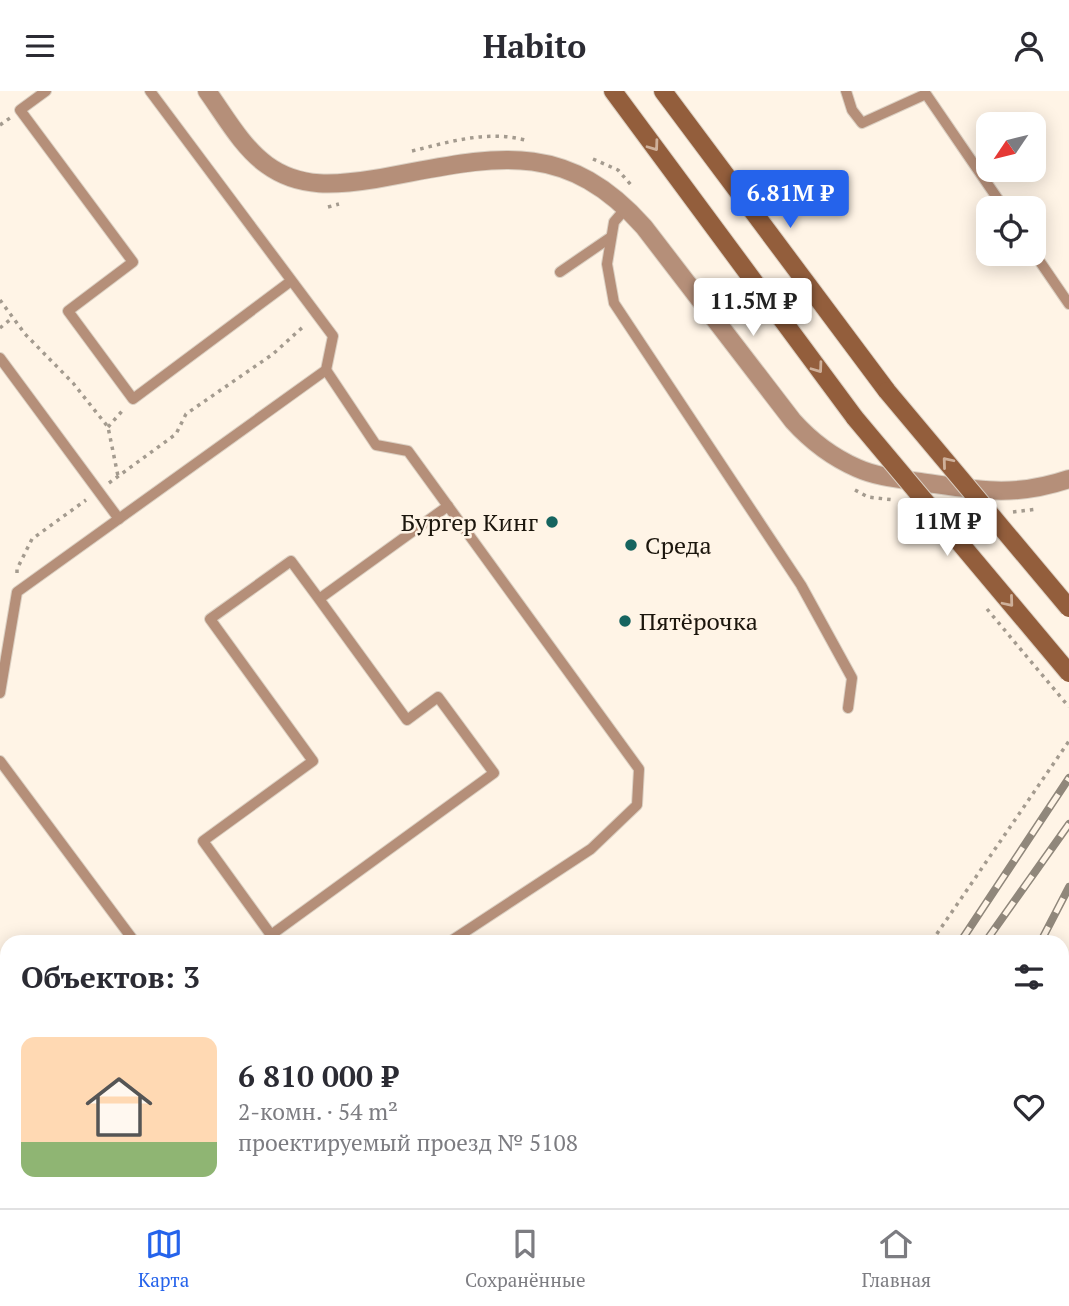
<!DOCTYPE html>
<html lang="ru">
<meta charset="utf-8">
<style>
:root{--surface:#fff;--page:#f2f2f3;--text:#2b2b33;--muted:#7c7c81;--line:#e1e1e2;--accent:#2563eb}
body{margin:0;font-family:"PT Serif",serif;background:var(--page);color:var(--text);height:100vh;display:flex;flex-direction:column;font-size:26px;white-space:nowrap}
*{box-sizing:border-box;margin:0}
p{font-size:23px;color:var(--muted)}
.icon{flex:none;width:38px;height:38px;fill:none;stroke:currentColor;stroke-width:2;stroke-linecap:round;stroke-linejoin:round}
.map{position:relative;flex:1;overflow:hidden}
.panel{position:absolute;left:0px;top:844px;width:1069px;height:275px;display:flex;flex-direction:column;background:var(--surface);border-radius:21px 21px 0 0;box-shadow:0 4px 18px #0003}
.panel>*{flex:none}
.needle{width:46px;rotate:235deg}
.tools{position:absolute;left:976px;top:21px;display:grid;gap:14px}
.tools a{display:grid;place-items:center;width:70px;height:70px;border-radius:14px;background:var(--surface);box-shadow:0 4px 18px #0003;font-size:35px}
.price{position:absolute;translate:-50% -60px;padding:0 16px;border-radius:7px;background:#fff;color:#222;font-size:23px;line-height:46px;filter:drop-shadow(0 2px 4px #0008)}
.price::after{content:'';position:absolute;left:50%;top:42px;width:21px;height:16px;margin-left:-10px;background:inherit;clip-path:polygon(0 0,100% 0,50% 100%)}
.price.selected{background:var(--accent);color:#fff}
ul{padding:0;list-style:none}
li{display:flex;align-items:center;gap:21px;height:175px;padding:0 21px}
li+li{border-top:2px solid var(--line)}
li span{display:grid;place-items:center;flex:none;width:196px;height:140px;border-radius:14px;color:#555}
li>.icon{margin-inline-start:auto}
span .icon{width:84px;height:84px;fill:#fffc;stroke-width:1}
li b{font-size:30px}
h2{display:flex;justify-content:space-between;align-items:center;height:84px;padding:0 21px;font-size:30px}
header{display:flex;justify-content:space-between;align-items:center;height:91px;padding:0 21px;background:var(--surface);font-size:32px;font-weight:600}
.dock{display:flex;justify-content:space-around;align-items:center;height:98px;border-top:2px solid var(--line);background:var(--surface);font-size:19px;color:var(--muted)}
.dock a{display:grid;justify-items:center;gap:4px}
.dock .selected{color:var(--accent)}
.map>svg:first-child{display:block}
</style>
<header><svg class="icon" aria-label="menu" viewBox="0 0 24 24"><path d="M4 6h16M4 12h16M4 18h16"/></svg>Habito<svg class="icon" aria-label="person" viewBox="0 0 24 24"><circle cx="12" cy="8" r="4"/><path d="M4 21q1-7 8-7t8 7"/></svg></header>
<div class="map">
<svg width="1069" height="1117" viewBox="0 0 1069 1117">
<rect width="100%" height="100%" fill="#fff4e6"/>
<polygon fill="#fedfd9" points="1069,1050 1069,1117 1024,1117 1028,1111 1062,1111 1062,1060"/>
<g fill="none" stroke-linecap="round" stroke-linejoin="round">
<defs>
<g id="lane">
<polyline points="46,0 20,19 133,171 68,220 133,308 291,190"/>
<polyline points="846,0 852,19 862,32 926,3 1004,117"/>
<polyline points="626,117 614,131 607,173 614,212 801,494 852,587 848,617"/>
<polyline points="1034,162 1069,213"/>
<polyline points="560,181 611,146"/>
<polyline points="0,267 119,428"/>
<polyline points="326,279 376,354 408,360 639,678 637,714 591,758 451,850"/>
<polyline points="319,508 291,470 210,528 313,670 203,750 271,844 494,682 438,606 407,629 319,508 448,415"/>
<polyline points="0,602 17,501 326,279 333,245 150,0"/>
<polyline points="0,670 134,850"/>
<polyline points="17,1117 28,1111"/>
</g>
<path id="street" d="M 207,0 C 225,25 242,56 267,74 C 300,98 337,94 375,88 C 484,69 560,41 644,136 L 793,330 C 811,350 832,366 857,377 C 877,386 900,388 920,391 C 977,399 1013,407 1069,388"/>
<g id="secondary">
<polyline points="613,0 855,327"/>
<polyline points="663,0 887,300"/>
</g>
</defs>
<use href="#lane" stroke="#dbd0c3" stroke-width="12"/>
<use href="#street" stroke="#dbd0c3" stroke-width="20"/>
<use href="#secondary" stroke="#dbd0c3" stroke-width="20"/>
<g stroke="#a49b8f" stroke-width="3.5" stroke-dasharray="3.5 5" stroke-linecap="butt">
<polyline points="0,34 10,27"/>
<path d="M 412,60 C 449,51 487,39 525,49"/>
<polyline points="593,68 618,79 632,95"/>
<polyline points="328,116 339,113"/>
<polyline points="0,209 25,243 73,292 108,336 118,385"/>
<polyline points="0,237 12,227"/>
<polyline points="108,336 123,319"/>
<polyline points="109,392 176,343 186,323 273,263 305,234"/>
<polyline points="855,399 868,406 894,409"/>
<polyline points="1013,421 1037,418"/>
<polyline points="17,482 17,478 32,448 86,409"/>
<polyline points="932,850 1069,650"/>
<polyline points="675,1117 681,1111"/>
</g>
<use href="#lane" stroke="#b58f79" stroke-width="10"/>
<use href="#street" stroke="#b58f79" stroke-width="18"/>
<use href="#secondary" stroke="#935e3c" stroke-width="18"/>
<defs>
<g id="rail">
<polyline points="961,850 1069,687"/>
<polyline points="986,850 1069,733"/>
<polyline points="1041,850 1069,796"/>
<polyline points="1062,1045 1069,1035"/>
<polyline points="723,1117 729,1111"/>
<polyline points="772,1117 777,1111"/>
<polyline points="801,1117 805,1111"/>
<polyline points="1017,1117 1020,1111"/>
</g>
</defs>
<use href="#rail" stroke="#90877b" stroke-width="8"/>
<use href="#rail" stroke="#fff4e6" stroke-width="5" stroke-dasharray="16" stroke-linecap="butt"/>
<defs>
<g id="secondary-bridge">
<polyline points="887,300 1069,517"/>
<polyline points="855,327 1069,582"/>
</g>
</defs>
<use href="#secondary-bridge" stroke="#dbd0c3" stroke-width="20" stroke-linecap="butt"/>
<polyline stroke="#a49b8f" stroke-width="3.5" stroke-dasharray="3.5 5" stroke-linecap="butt" points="987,518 1069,616"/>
<use href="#secondary-bridge" stroke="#935e3c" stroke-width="18"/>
</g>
<defs><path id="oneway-chevron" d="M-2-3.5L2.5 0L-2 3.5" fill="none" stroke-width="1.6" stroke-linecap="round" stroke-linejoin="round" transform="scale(1.75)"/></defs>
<g stroke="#ceb09a">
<use href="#oneway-chevron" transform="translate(654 55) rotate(54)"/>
<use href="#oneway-chevron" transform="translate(818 277) rotate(54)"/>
<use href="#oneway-chevron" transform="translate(947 371) rotate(-130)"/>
<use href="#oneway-chevron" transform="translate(1009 511) rotate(50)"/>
</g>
<g fill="#16645f" stroke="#fff4e6" stroke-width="2.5">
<circle cx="552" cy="431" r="7"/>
<circle cx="631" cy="454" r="7"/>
<circle cx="625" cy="530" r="7"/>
</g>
<g text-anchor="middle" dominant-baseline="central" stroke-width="5" stroke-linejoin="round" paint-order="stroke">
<g font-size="24" fill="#1c160d" stroke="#fff4e6" text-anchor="start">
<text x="538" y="431" text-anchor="end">Бургер Кинг</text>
<text x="645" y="454">Среда</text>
<text x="639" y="530">Пятёрочка</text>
</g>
</g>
</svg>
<div class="tools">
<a><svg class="needle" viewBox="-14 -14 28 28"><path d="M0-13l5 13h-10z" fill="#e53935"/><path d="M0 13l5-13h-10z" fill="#7c7c81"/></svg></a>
<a><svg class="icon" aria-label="locate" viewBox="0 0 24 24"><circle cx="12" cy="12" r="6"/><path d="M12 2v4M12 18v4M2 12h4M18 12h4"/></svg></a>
</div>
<b class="price selected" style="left:790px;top:139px">6.81M ₽</b>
<b class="price" style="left:753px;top:247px">11.5M ₽</b>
<b class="price" style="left:947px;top:467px">11M ₽</b>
<section class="panel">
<h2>Объектов: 3<svg class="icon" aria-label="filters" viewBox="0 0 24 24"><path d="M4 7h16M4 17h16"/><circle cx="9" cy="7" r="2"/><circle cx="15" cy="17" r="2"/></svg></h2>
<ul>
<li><span style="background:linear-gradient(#ffd9b3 75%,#8fb573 0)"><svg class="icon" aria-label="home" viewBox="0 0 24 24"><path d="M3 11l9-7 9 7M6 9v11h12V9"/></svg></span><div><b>6 810 000 ₽</b><p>2-комн. · 54 m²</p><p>проектируемый проезд № 5108</p></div><svg class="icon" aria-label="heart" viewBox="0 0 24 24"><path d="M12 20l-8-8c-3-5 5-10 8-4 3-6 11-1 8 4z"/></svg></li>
</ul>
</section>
</div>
<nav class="dock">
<a class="selected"><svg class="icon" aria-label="map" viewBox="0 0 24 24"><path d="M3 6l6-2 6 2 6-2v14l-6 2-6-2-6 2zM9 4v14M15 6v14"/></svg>Карта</a>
<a><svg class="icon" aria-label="saved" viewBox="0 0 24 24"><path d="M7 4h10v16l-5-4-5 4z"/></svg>Сохранённые</a>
<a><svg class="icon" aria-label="home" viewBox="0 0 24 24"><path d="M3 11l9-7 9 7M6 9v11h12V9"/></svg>Главная</a>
</nav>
